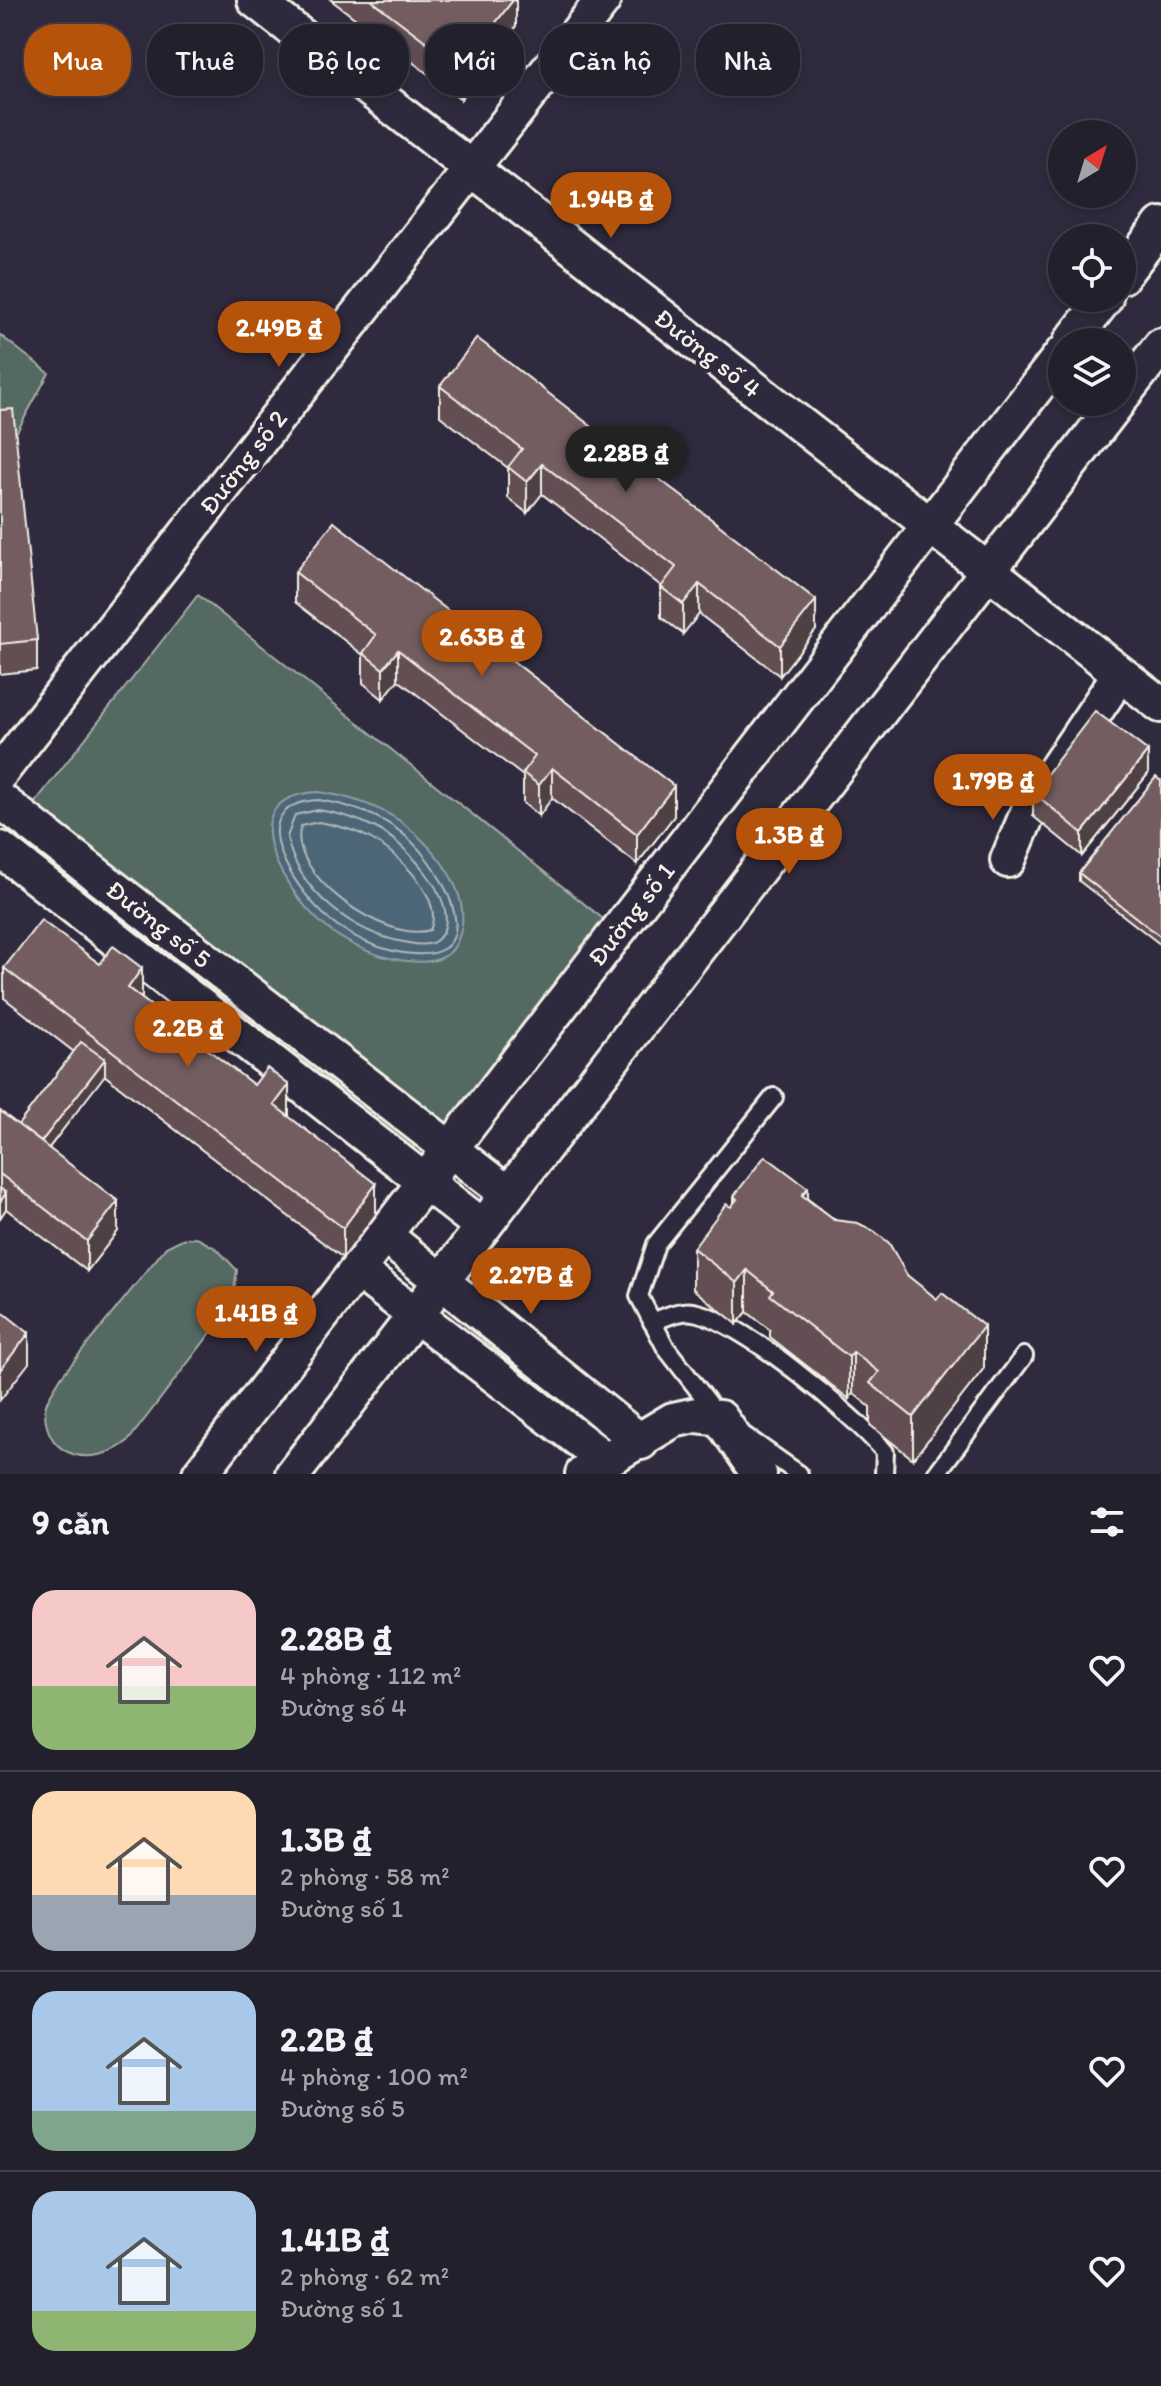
<!DOCTYPE html>
<html lang="vi">
<meta charset="utf-8">
<style>
:root{--surface:#23202e;--page:#2b2836;--text:#f1f3f6;--muted:#a3a3aa;--line:#403e4a;--accent:#b45309}
body{margin:0;font-family:Itim,sans-serif;background:var(--page);color:var(--text);height:100vh;display:flex;flex-direction:column;font-size:30px;white-space:nowrap}
*{box-sizing:border-box;margin:0}
p{font-size:26px;color:var(--muted)}
.icon{flex:none;width:44px;height:44px;fill:none;stroke:currentColor;stroke-width:2;stroke-linecap:round;stroke-linejoin:round}
.map{position:relative;height:1474px;overflow:hidden}
.details{display:flex;flex-direction:column;background:var(--surface);flex:1}
.details>*{flex:none}
.top-card{position:absolute;left:24px;top:24px;width:1114px;height:72px;display:flex;gap:16px}
.needle{width:52px;rotate:38deg}
.controls{position:absolute;left:1048px;top:120px;display:grid;gap:16px}
.controls a{display:grid;place-items:center;width:88px;height:88px;border-radius:50%;background:var(--surface);box-shadow:0 4px 12px #0003,0 0 0 2px var(--line);font-size:40px}
.price{position:absolute;translate:-50% -68px;padding:0 18px;border-radius:28px;background:var(--accent);color:#fff;font-size:26px;line-height:52px;filter:drop-shadow(0 2px 4px #0008)}
.price::after{content:'';position:absolute;left:50%;top:48px;width:24px;height:18px;margin-left:-12px;background:inherit;clip-path:polygon(0 0,100% 0,50% 100%)}
.price.current{background:#222;color:#fff}
ul{padding:0;list-style:none}
li{display:flex;align-items:center;gap:24px;height:200px;padding:0 32px}
li+li{border-top:2px solid var(--line)}
li span{display:grid;place-items:center;flex:none;width:224px;height:160px;border-radius:24px;color:#555}
li>.icon{margin-inline-start:auto}
span .icon{width:96px;height:96px;fill:#fffc;stroke-width:1}
li b{font-size:34px}
h2{display:flex;justify-content:space-between;align-items:center;height:96px;padding:0 32px;font-size:34px}
.chip{padding:0 28px;border-radius:32px;background:var(--surface);box-shadow:0 4px 12px #0003,0 0 0 2px var(--line);font-size:28px;line-height:72px}
.chip.current{background:var(--accent);color:#fff}
.map>svg:first-child{display:block}
</style>
<div class="map">
<svg width="1161" height="1474" viewBox="0 0 1161 1474">
<rect width="100%" height="100%" fill="#2f2a3d"/>
<filter id="ink" filterUnits="userSpaceOnUse"><feTurbulence type="fractalNoise" baseFrequency=".0125" numOctaves="2"/><feDisplacementMap in="SourceGraphic" scale="16" xChannelSelector="R" yChannelSelector="G"/><feConvolveMatrix kernelMatrix="1 2 1 2 8 2 1 2 1" color-interpolation-filters="sRGB"/></filter>
<g filter="url(#ink)">
<g fill="#556963" stroke="#a4ada6" stroke-width="2">
<polygon points="0,335 49,373 13,439 0,440"/>
<polygon points="198,595 622,934 457,1134 33,805"/>
<polygon points="22,832 420,1145 410,1148 21,844 18,837"/>
<path d="M 197,1238 L 217,1249 L 237,1270 L 232,1305 L 128,1441 C 95,1468 45,1460 45,1411 C 45,1400 56,1387 61,1377 L 166,1247 L 182,1239 Z"/>
</g>
<path fill="#4d6677" stroke="#909ea4" stroke-width="2" d="M 319,792 C 351,797 384,807 409,828 C 441,855 476,900 457,942 C 447,965 420,963 399,960 C 376,956 351,945 332,932 C 288,900 222,796 319,792 Z"/>
<g fill="none" stroke-linecap="round" stroke-linejoin="round">
<g stroke="#b1b9bb" stroke-width="2">
<path d="M 319,800 C 348,805 379,814 402,833 C 448,870 499,974 393,951 C 374,947 354,937 338,926 C 301,901 232,804 319,800 Z"/>
<path d="M 318,810 C 338,813 358,819 376,828 C 404,842 468,907 438,939 C 431,946 418,945 409,943 C 356,935 298,893 287,837 L 295,815 Z"/>
<path d="M 318,822 C 336,825 356,830 373,840 C 398,854 445,899 430,930 C 386,944 285,873 301,826 Z"/>
</g>
<defs>
<g id="service">
<path d="M 652,1322 C 664,1318 680,1309 693,1312 C 741,1320 853,1414 885,1452 L 884,1474"/>
<polyline points="717,1414 666,1348 639,1296 656,1244 774,1097"/>
<polyline points="745,1436 799,1474"/>
<polyline points="936,1474 1024,1356"/>
</g>
<g id="minor">
<polyline points="255,0 1161,705"/>
<polyline points="1122,276 1161,225"/>
<polyline points="1071,342 1105,298"/>
<polyline points="1122,396 1161,346"/>
<polyline points="0,773 603,0"/>
<polyline points="0,800 508,1194"/>
<polyline points="0,849 483,1227"/>
<polyline points="1008,860 1030,808 1120,674"/>
<polyline points="384,1235 641,1442"/>
<polyline points="357,1270 607,1461"/>
<polyline points="200,1474 1062,354"/>
<polyline points="293,1474 1118,402"/>
<polyline points="583,1474 673,1420 696,1415 720,1418 759,1474"/>
</g>
</defs>
<use href="#service" stroke="#f4f1e8" stroke-width="22"/>
<use href="#minor" stroke="#f4f1e8" stroke-width="40"/>
<use href="#service" stroke="#2f2a3d" stroke-width="16"/>
<use href="#minor" stroke="#2f2a3d" stroke-width="34"/>
</g>
<g fill="#635053" stroke="#f4f1e8" stroke-width="2">
<polygon points="331,0 516,0 516,26 461,99"/>
<polygon points="440,386 816,630 780,676 699,614 683,634 661,617 661,586 542,494 527,513 508,498 508,468 440,416"/>
<polygon points="0,410 37,640 37,670 0,674"/>
<polygon points="295,572 674,816 637,864 552,798 539,816 523,803 523,776 398,680 383,699 363,683 363,655 295,602"/>
<polygon points="1148,774 1082,856 1033,816 1033,792"/>
<polygon points="1161,781 1161,945 1079,881 1079,873"/>
<polygon points="4,968 142,999 289,1115 288,1116 376,1214 343,1258 104,1075 49,1148 118,1231 87,1271 6,1209 0,1218 0,1111 18,1125 74,1052 4,998"/>
<polygon points="734,1196 808,1199 907,1275 984,1368 913,1459 870,1425 870,1407 853,1393 849,1399 770,1337 770,1330 747,1312 737,1324 693,1289 693,1248 731,1207 734,1204"/>
</g>
<g fill="#504144" stroke="#f4f1e8" stroke-width="2">
<polygon points="513,0 516,0 516,26 461,99 461,68"/>
<polygon points="542,464 542,494 527,513 527,482"/>
<polygon points="699,584 699,614 683,634 683,604"/>
<polygon points="816,600 816,630 780,676 780,646"/>
<polygon points="398,650 398,680 383,699 383,669"/>
<polygon points="1148,751 1148,774 1082,856 1082,833"/>
<polygon points="552,768 552,798 539,816 539,785"/>
<polygon points="674,786 674,816 637,864 637,834"/>
<polygon points="142,968 142,999 128,988"/>
<polygon points="105,1059 105,1075 34,1167 34,1151"/>
<polygon points="289,1085 289,1115 274,1135 274,1105"/>
<polygon points="376,1184 376,1214 343,1258 343,1228"/>
<polygon points="808,1188 808,1230 802,1195"/>
<polygon points="6,1193 6,1209 0,1218 0,1202"/>
<polygon points="118,1201 118,1231 87,1271 87,1241"/>
<polygon points="747,1270 747,1312 737,1324 737,1283"/>
<polygon points="984,1326 984,1368 913,1459 913,1417"/>
<polygon points="29,1333 29,1363 0,1400 0,1370"/>
<polygon points="853,1352 853,1393 849,1399 849,1357"/>
</g>
<g fill="#735d61" stroke="#f4f1e8" stroke-width="2">
<polygon points="371,0 513,0 461,68"/>
<polygon points="477,338 816,600 780,646 699,584 683,604 661,587 676,567 542,464 527,482 508,467 522,449 440,386"/>
<polygon points="13,409 37,640 0,644 0,410"/>
<polygon points="334,522 674,786 637,834 552,768 539,785 523,773 535,756 398,650 383,669 363,653 376,635 295,572"/>
<polygon points="1095,711 1148,751 1082,833 1033,792"/>
<polygon points="1156,777 1161,781 1161,937 1079,873"/>
<polygon points="41,920 100,964 113,946 142,968 128,988 254,1085 267,1068 289,1085 274,1105 376,1184 343,1228 4,968"/>
<polygon points="81,1042 105,1059 41,1142 18,1125"/>
<polygon points="0,1111 118,1201 87,1241 0,1174"/>
<polygon points="765,1156 808,1188 802,1195 834,1220 858,1223 874,1231 889,1243 907,1275 937,1299 942,1293 984,1326 913,1417 870,1383 879,1372 853,1352 849,1357 770,1295 773,1291 747,1270 737,1283 693,1248 726,1204 731,1207 737,1199 734,1196"/>
<polygon points="0,1188 6,1193 0,1202"/>
<polygon points="0,1310 29,1333 0,1370"/>
</g>
</g>
<g text-anchor="middle" dominant-baseline="central" stroke-width="8" stroke-linejoin="round" paint-order="stroke">
<g font-size="26" fill="#f4f1e8" stroke="#2f2a3d">
<text transform="translate(708 353) rotate(38)">Đường số 4</text>
<text transform="translate(243 462) rotate(-52)">Đường số 2</text>
<text transform="translate(631 914) rotate(-52)">Đường số 1</text>
<text transform="translate(159 924) rotate(38)">Đường số 5</text>
</g>
</g>
</svg>
<div class="controls">
<a><svg class="needle" viewBox="-14 -14 28 28"><path d="M0-13l5 13h-10z" fill="#e53935"/><path d="M0 13l5-13h-10z" fill="#a3a3aa"/></svg></a>
<a><svg class="icon" aria-label="locate" viewBox="0 0 24 24"><circle cx="12" cy="12" r="6"/><path d="M12 2v4M12 18v4M2 12h4M18 12h4"/></svg></a>
<a><svg class="icon" aria-label="layers" viewBox="0 0 24 24"><path d="M12 4l9 5-9 5-9-5zM3 14l9 5 9-5"/></svg></a>
</div>
<b class="price" style="left:611px;top:240px">1.94B ₫</b>
<b class="price" style="left:279px;top:369px">2.49B ₫</b>
<b class="price current" style="left:626px;top:494px">2.28B ₫</b>
<b class="price" style="left:482px;top:678px">2.63B ₫</b>
<b class="price" style="left:993px;top:822px">1.79B ₫</b>
<b class="price" style="left:789px;top:876px">1.3B ₫</b>
<b class="price" style="left:188px;top:1069px">2.2B ₫</b>
<b class="price" style="left:531px;top:1316px">2.27B ₫</b>
<b class="price" style="left:256px;top:1354px">1.41B ₫</b>
<div class="top-card">
<a class="chip current">Mua</a>
<a class="chip">Thuê</a>
<a class="chip">Bộ lọc</a>
<a class="chip">Mới</a>
<a class="chip">Căn hộ</a>
<a class="chip">Nhà</a>
</div>
</div>
<section class="details">
<h2>9 căn<svg class="icon" aria-label="filters" viewBox="0 0 24 24"><path d="M4 7h16M4 17h16"/><circle cx="9" cy="7" r="2"/><circle cx="15" cy="17" r="2"/></svg></h2>
<ul>
<li><span style="background:linear-gradient(#f6c9c9 60%,#8fb573 0)"><svg class="icon" aria-label="home" viewBox="0 0 24 24"><path d="M3 11l9-7 9 7M6 9v11h12V9"/></svg></span><div><b>2.28B ₫</b><p>4 phòng · 112 m²</p><p>Đường số 4</p></div><svg class="icon" aria-label="heart" viewBox="0 0 24 24"><path d="M12 20l-8-8c-3-5 5-10 8-4 3-6 11-1 8 4z"/></svg></li>
<li><span style="background:linear-gradient(#ffd9b3 65%,#9aa5b1 0)"><svg class="icon" aria-label="home" viewBox="0 0 24 24"><path d="M3 11l9-7 9 7M6 9v11h12V9"/></svg></span><div><b>1.3B ₫</b><p>2 phòng · 58 m²</p><p>Đường số 1</p></div><svg class="icon" aria-label="heart" viewBox="0 0 24 24"><path d="M12 20l-8-8c-3-5 5-10 8-4 3-6 11-1 8 4z"/></svg></li>
<li><span style="background:linear-gradient(#a9c7e8 75%,#7fa58c 0)"><svg class="icon" aria-label="home" viewBox="0 0 24 24"><path d="M3 11l9-7 9 7M6 9v11h12V9"/></svg></span><div><b>2.2B ₫</b><p>4 phòng · 100 m²</p><p>Đường số 5</p></div><svg class="icon" aria-label="heart" viewBox="0 0 24 24"><path d="M12 20l-8-8c-3-5 5-10 8-4 3-6 11-1 8 4z"/></svg></li>
<li><span style="background:linear-gradient(#a9c7e8 75%,#8fb573 0)"><svg class="icon" aria-label="home" viewBox="0 0 24 24"><path d="M3 11l9-7 9 7M6 9v11h12V9"/></svg></span><div><b>1.41B ₫</b><p>2 phòng · 62 m²</p><p>Đường số 1</p></div><svg class="icon" aria-label="heart" viewBox="0 0 24 24"><path d="M12 20l-8-8c-3-5 5-10 8-4 3-6 11-1 8 4z"/></svg></li>
</ul>
</section>
